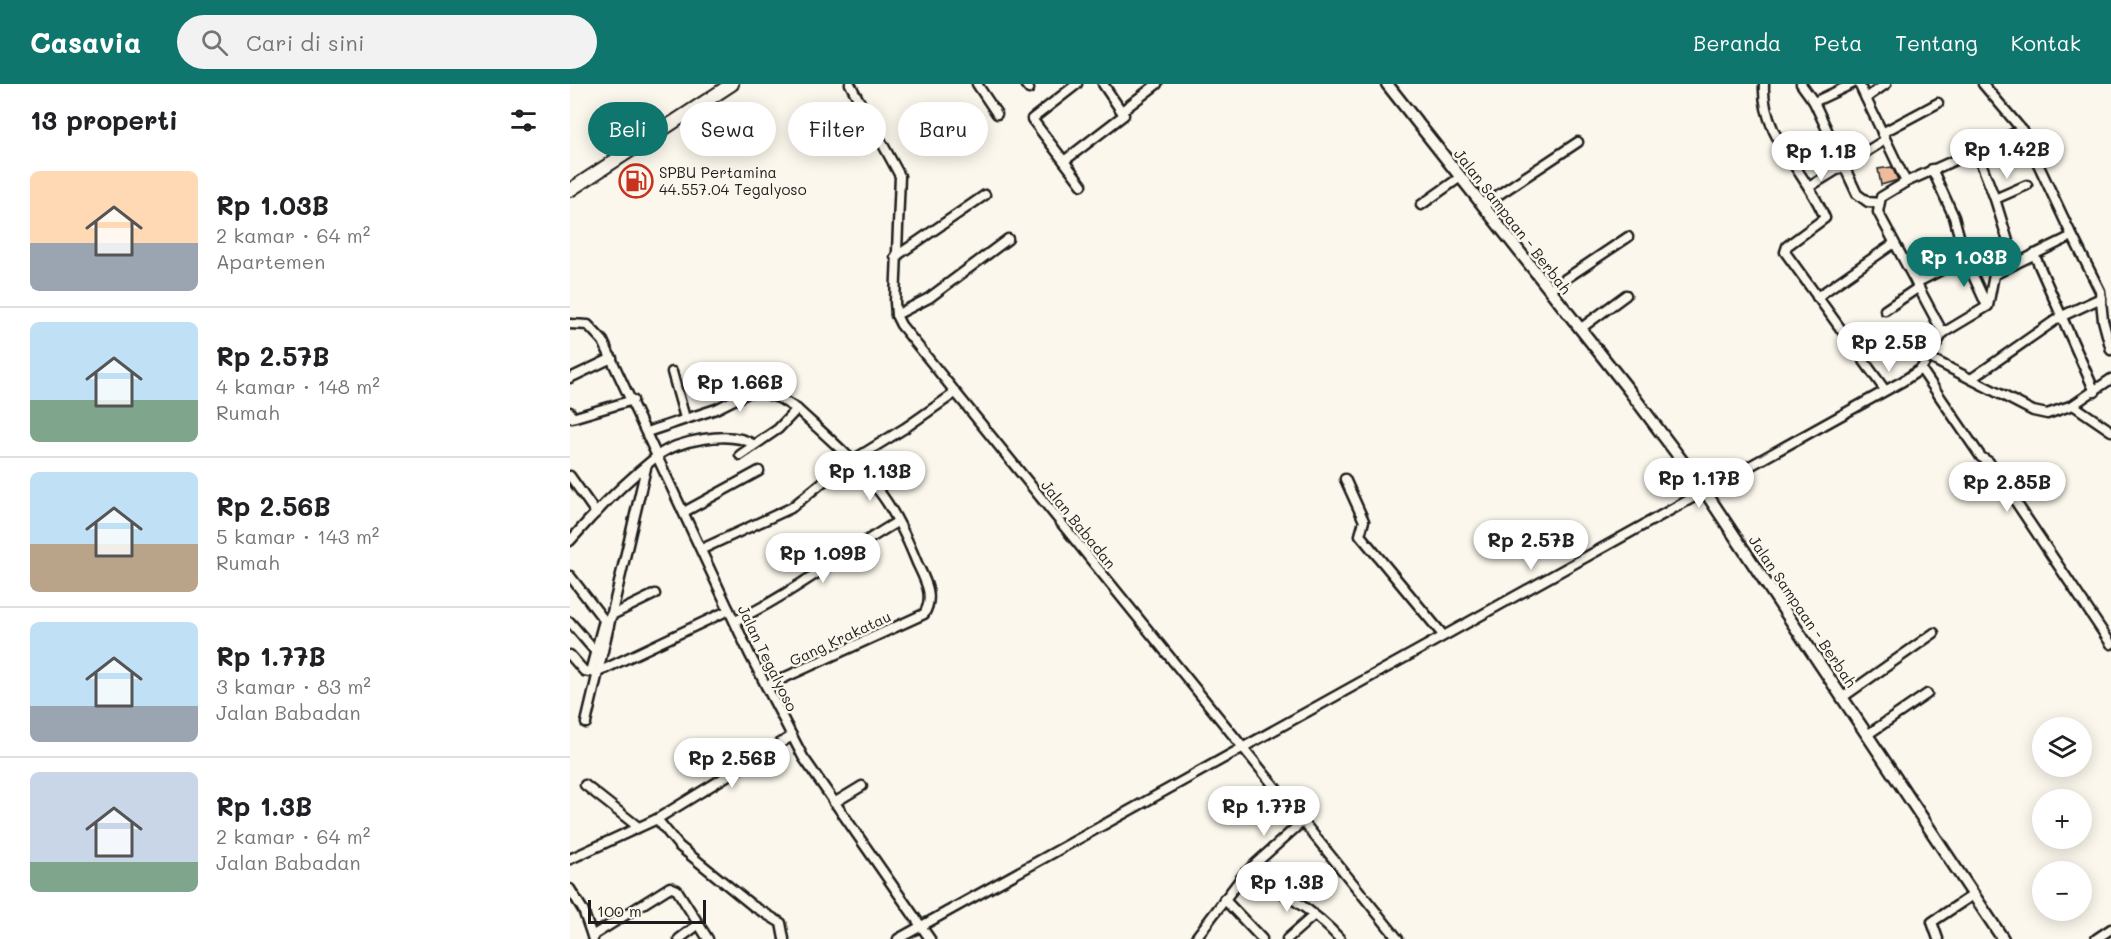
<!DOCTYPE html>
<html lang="id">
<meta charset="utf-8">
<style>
:root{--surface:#fff;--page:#f2f2f2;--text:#202124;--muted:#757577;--line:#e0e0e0;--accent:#0f766e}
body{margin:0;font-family:Mali,sans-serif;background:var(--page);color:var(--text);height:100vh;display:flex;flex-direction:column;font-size:22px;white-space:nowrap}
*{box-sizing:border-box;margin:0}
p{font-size:20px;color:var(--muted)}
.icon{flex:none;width:33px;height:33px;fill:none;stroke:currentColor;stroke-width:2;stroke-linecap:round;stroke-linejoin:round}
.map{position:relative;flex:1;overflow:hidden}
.panel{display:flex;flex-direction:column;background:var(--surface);width:570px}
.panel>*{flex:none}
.guide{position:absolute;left:18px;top:18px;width:570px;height:54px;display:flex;gap:12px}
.controls{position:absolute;left:1462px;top:633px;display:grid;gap:12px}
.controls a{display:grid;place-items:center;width:60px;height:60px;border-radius:50%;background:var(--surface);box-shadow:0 3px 15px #0003;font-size:30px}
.scale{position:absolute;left:18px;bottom:15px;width:118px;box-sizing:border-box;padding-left:6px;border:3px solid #1c1c1c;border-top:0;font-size:16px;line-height:21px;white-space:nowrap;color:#1c1c1c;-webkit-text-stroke:4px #fbf7ec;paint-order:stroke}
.price{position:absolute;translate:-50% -51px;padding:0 14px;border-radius:21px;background:#fff;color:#222;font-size:20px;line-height:39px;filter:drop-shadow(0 2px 3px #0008)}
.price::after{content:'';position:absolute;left:50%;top:36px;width:18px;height:14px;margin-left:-9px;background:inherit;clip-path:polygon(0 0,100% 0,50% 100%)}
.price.on{background:var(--accent);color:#fff}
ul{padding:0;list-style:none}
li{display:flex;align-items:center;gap:18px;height:150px;padding:0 30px}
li+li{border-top:2px solid var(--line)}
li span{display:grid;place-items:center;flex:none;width:168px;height:120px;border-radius:9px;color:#555}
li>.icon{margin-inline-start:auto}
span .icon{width:72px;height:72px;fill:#fffc;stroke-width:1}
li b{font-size:26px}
h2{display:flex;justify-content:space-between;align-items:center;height:72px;padding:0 30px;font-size:26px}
.chip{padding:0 21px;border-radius:27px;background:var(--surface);box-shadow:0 3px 15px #0003;font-size:21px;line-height:54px}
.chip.on{background:var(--accent);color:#fff}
header{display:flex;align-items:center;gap:36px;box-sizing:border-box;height:84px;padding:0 30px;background:var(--accent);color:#fff}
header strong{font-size:28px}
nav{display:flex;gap:33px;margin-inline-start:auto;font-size:21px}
.search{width:420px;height:54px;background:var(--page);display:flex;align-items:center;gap:15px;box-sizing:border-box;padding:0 21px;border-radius:33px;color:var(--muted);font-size:22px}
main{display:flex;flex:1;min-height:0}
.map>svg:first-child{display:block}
</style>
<header>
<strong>Casavia</strong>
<div class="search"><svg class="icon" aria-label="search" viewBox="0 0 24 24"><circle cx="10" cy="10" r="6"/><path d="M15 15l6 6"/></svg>Cari di sini</div>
<nav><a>Beranda</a><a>Peta</a><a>Tentang</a><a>Kontak</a></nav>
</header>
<main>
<section class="panel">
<h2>13 properti<svg class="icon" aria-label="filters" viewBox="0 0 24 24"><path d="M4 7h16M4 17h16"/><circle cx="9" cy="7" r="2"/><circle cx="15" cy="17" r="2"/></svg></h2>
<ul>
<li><span style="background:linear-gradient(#ffd9b3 60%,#9aa5b1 0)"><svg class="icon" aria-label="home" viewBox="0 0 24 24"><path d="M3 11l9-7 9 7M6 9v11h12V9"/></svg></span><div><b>Rp 1.03B</b><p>2 kamar · 64 m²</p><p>Apartemen</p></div></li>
<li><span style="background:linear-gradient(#bfe0f5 65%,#7fa58c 0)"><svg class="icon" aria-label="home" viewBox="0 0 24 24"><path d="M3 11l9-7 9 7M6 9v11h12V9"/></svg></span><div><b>Rp 2.57B</b><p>4 kamar · 148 m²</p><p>Rumah</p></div></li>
<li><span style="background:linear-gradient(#bfe0f5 60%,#b9a48a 0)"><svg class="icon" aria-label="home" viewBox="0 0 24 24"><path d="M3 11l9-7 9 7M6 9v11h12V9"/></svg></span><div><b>Rp 2.56B</b><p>5 kamar · 143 m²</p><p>Rumah</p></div></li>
<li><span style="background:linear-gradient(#bfe0f5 70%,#9aa5b1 0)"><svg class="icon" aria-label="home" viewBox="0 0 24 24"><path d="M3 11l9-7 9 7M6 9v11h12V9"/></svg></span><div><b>Rp 1.77B</b><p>3 kamar · 83 m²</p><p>Jalan Babadan</p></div></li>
<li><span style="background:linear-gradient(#c9d6e8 75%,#7fa58c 0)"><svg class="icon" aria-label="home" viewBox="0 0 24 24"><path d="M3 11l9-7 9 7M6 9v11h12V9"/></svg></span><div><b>Rp 1.3B</b><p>2 kamar · 64 m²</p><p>Jalan Babadan</p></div></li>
</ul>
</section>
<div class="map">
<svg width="1541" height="855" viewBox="0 0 1541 855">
<rect width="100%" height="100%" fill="#fbf7ec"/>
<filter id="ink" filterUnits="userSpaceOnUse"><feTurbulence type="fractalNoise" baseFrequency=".0167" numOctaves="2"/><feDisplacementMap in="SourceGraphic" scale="12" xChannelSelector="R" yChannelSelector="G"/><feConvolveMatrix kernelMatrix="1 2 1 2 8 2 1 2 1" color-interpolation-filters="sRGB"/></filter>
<g filter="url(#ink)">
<polygon fill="#edbc9d" stroke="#1c1c1c" stroke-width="1.5" points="1322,83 1328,96 1311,101 1308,85"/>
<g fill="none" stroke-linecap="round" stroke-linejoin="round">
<defs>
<g id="minor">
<polyline points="280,0 330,92 325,218 326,231 331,241 828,855"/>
<polyline points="407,0 427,30"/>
<polyline points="455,0 459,5"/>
<polyline points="507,0 462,35 512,101"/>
<path d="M 1194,0 C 1191,53 1236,87 1255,134 L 1217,162 L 1215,168 L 1315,306"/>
<polyline points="1231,0 1244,18 1287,110 1298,118 1309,119"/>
<polyline points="1289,0 1336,98 1311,113 1308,128 1373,249 1418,222 1424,191 1445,180"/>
<polyline points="1296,14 1316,0"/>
<polyline points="1244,18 1282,0"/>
<polyline points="552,27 587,0"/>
<polyline points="1312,49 1368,19"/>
<polyline points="1406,66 1425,115 1445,180 1502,152 1452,46 1413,0"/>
<polyline points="494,77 554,31 533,0"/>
<polyline points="1336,98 1452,46"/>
<polyline points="1239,103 1315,56"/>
<polyline points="1425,115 1457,101"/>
<polyline points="851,121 889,94"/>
<polyline points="913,121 1008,58"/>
<polyline points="1502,151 1530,207 1533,236 1541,266"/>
<polyline points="1464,170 1525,308"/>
<polyline points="325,173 415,111"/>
<polyline points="1395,174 1417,222"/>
<polyline points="1346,199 1395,174 1384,133 1362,85"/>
<polyline points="979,206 1058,153"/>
<polyline points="1247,213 1323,160"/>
<polyline points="1315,226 1349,203"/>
<polyline points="326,231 359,214 438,155"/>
<polyline points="0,240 18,241 33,257 180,571 233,673 360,855"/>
<polyline points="1010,245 1056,211"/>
<polyline points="1358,273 1463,327 1477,330 1503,321 1541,347"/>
<polyline points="1351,285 1411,373 1419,378 1541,560"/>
<polyline points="102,288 115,334"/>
<polyline points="0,294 42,274"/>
<polyline points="1401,295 1490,233 1531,214"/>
<polyline points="1503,321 1541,295"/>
<polyline points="0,328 2,334 63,316"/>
<polyline points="77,348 146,325 184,306 209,314 227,325 208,345 170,371"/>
<polyline points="0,392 26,429"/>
<polyline points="775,395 794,437 790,451 873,551"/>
<polyline points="114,428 189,387"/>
<path d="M 0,457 C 26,427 55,398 86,373 C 106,356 161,346 183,360"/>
<polyline points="132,465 221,424 270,384 335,344 385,309"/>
<polyline points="0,492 34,536"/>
<polyline points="40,532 85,510"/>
<path d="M 165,537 C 222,510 272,470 327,438"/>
<polyline points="0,538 25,567"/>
<polyline points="0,571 14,587 26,589 159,526"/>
<polyline points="20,588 33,540"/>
<path d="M 196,602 L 354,530 C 365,512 355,496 347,479 C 337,454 325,427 308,406 C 285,376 255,351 227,325"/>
<polyline points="1273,613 1364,549"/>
<polyline points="16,639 76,384"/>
<polyline points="1297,651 1357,610"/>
<polyline points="15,701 67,742"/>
<polyline points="264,719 292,702"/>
<polyline points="87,735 222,652"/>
<polyline points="0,775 87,735 109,762 183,822 211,839 214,855"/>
<path d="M 675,789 C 708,804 745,827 770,855"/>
<polyline points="0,805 13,826 23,855"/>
<polyline points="654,815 692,855"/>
<polyline points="22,852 100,803 107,806 138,855"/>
<polyline points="109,855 129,840"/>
<polyline points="328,855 1333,297 1351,285 1373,249"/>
<polyline points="625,855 675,789 732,738"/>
<polyline points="717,855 743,832"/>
<polyline points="1368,855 1362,838 1403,811"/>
<polyline points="1526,855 1541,845"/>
</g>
<polyline id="major" points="817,0 1058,305 1134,406 1433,855"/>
<polyline id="highway" points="0,106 162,0"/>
</defs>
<use href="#minor" stroke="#1c1c1c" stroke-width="13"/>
<use href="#major" stroke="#1c1c1c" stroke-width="15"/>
<use href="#highway" stroke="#1c1c1c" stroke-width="16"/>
<use href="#minor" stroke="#fbf7ec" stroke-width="8"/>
<use href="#major" stroke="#fbf7ec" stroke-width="10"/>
<use href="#highway" stroke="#fbf7ec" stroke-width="12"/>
</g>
</g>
<defs>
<symbol id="fuel-ring" viewBox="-11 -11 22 22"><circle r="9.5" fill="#fbf7ec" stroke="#c8321e" stroke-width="1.5"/><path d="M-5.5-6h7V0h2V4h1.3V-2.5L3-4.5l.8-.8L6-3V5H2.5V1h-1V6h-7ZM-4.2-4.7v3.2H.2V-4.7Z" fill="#c8321e"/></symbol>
</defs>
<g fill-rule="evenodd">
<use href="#fuel-ring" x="47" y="78" width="38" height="38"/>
</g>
<g text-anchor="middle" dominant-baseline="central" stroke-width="5" stroke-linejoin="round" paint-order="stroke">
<g font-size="15" fill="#1c1c1c" stroke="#fbf7ec" text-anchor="start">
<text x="89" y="88">SPBU Pertamina<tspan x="89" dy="17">44.557.04 Tegalyoso</tspan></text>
</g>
<g font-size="15" fill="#1c1c1c" stroke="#fbf7ec">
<text transform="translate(943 137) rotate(52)">Jalan Sampaan - Berbah</text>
<text transform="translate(509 440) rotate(51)">Jalan Babadan</text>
<text transform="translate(1233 527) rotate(56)">Jalan Sampaan - Berbah</text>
<text transform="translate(270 554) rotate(-25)">Gang Krakatau</text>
<text transform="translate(198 574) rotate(64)">Jalan Tegalyoso</text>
</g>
</g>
</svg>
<div class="controls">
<a><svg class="icon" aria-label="layers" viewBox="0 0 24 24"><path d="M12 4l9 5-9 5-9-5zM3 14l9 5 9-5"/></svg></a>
<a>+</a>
<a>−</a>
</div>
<div class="scale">100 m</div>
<b class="price" style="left:1437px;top:96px">Rp 1.42B</b>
<b class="price" style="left:1251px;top:98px">Rp 1.1B</b>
<b class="price on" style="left:1394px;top:204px">Rp 1.03B</b>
<b class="price" style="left:1319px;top:289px">Rp 2.5B</b>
<b class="price" style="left:170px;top:329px">Rp 1.66B</b>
<b class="price" style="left:300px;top:418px">Rp 1.13B</b>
<b class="price" style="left:1129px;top:425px">Rp 1.17B</b>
<b class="price" style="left:1437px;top:429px">Rp 2.85B</b>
<b class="price" style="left:961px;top:487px">Rp 2.57B</b>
<b class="price" style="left:253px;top:500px">Rp 1.09B</b>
<b class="price" style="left:162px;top:705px">Rp 2.56B</b>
<b class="price" style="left:694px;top:753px">Rp 1.77B</b>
<b class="price" style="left:717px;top:829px">Rp 1.3B</b>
<div class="guide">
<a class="chip on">Beli</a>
<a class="chip">Sewa</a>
<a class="chip">Filter</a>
<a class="chip">Baru</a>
</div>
</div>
</main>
